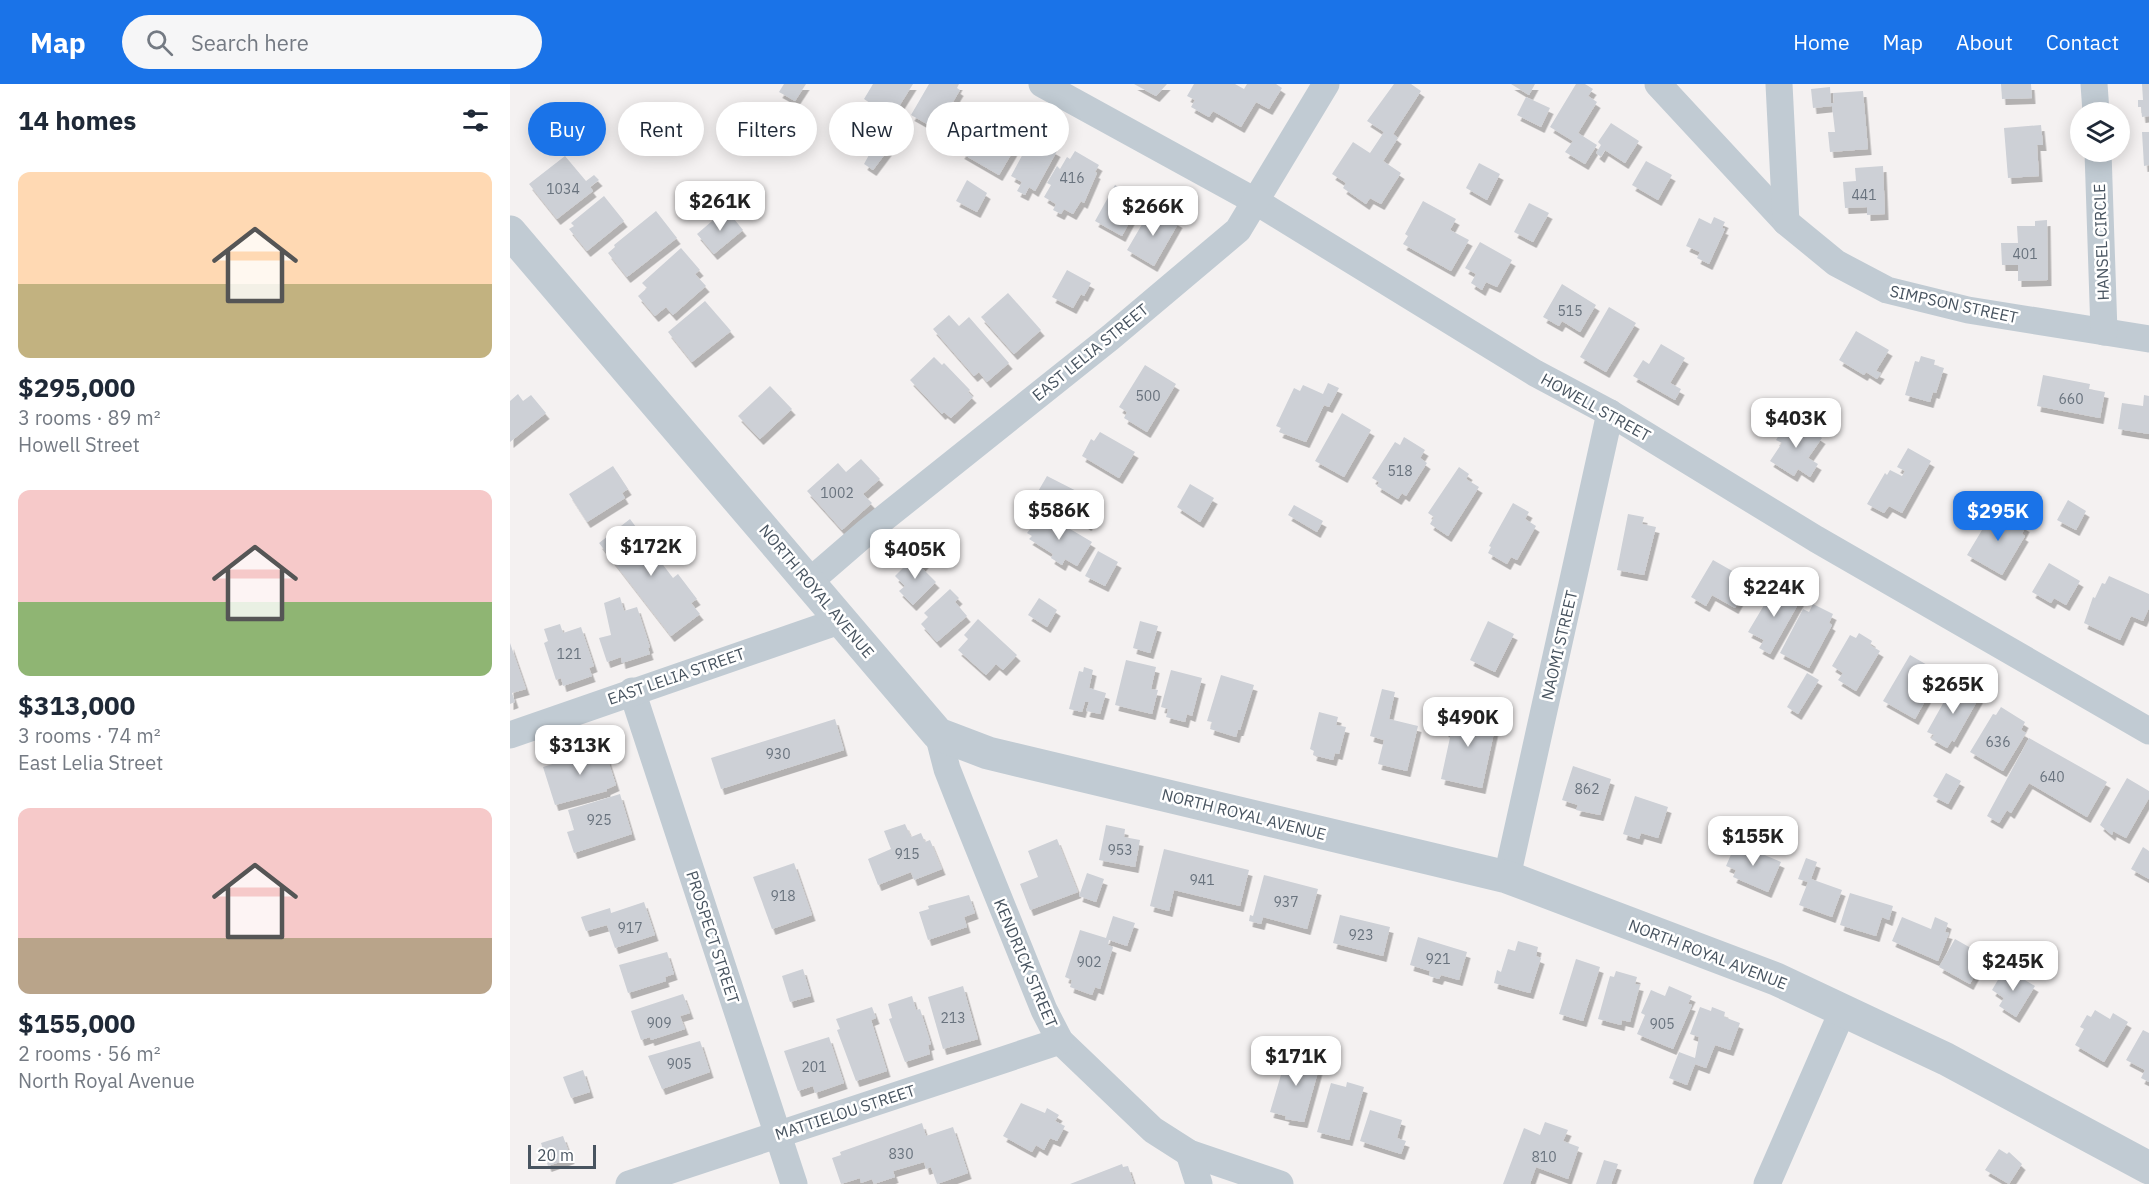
<!DOCTYPE html>
<meta charset="utf-8">
<style>
:root{--surface:#fff;--page:#f6f6f7;--text:#1f2937;--muted:#747a83;--accent:#1a73e8}
body{margin:0;font-family:"IBM Plex Sans",sans-serif;background:var(--page);color:var(--text);height:100vh;display:flex;flex-direction:column;font-size:22px;white-space:nowrap}
*{box-sizing:border-box;margin:0}
p{font-size:20px;color:var(--muted)}
.icon{flex:none;width:33px;height:33px;fill:none;stroke:currentColor;stroke-width:2;stroke-linecap:round;stroke-linejoin:round}
.map{position:relative;flex:1;overflow:hidden}
.sheet{display:flex;flex-direction:column;background:var(--surface);width:510px}
.sheet>*{flex:none}
.hud{position:absolute;left:18px;top:18px;width:570px;height:54px;display:flex;gap:12px}
.tools{position:absolute;left:1560px;top:18px;display:grid;gap:12px}
.tools a{display:grid;place-items:center;width:60px;height:60px;border-radius:50%;background:var(--surface);box-shadow:0 3px 15px #0003;font-size:30px}
.scale{position:absolute;left:18px;bottom:15px;width:68px;box-sizing:border-box;padding-left:6px;border:3px solid #485460;border-top:0;font-size:16px;line-height:21px;white-space:nowrap;color:#485460;-webkit-text-stroke:4px #fff;paint-order:stroke}
.price{position:absolute;translate:-50% -51px;padding:0 14px;border-radius:12px;background:#fff;color:#222;font-size:20px;line-height:39px;filter:drop-shadow(0 2px 3px #0008)}
.price::after{content:'';position:absolute;left:50%;top:36px;width:18px;height:14px;margin-left:-9px;background:inherit;clip-path:polygon(0 0,100% 0,50% 100%)}
.price.selected{background:var(--accent);color:#fff}
ul{padding:0;list-style:none}
li{display:grid;align-content:center;gap:12px;height:318px;padding:0 18px}
li span{display:grid;place-items:center;height:186px;border-radius:12px;color:#555}
li>.icon{margin-inline-start:auto}
span .icon{width:108px;height:108px;fill:#fffc;stroke-width:1}
li b{font-size:26px}
h2{display:flex;justify-content:space-between;align-items:center;height:72px;padding:0 18px;font-size:26px}
.pill{padding:0 21px;border-radius:27px;background:var(--surface);box-shadow:0 3px 15px #0003;font-size:21px;line-height:54px}
.pill.selected{background:var(--accent);color:#fff}
header{display:flex;align-items:center;gap:36px;box-sizing:border-box;height:84px;padding:0 30px;background:var(--accent);color:#fff}
header strong{font-size:28px}
nav{display:flex;gap:33px;margin-inline-start:auto;font-size:21px}
.search{width:420px;height:54px;background:var(--page);display:flex;align-items:center;gap:15px;box-sizing:border-box;padding:0 21px;border-radius:33px;color:var(--muted);font-size:22px}
main{display:flex;flex:1;min-height:0}
.map>svg:first-child{display:block}
</style>
<header>
<strong>Map</strong>
<div class="search"><svg class="icon" aria-label="search" viewBox="0 0 24 24"><circle cx="10" cy="10" r="6"/><path d="M15 15l6 6"/></svg>Search here</div>
<nav><a>Home</a><a>Map</a><a>About</a><a>Contact</a></nav>
</header>
<main>
<section class="sheet">
<h2>14 homes<svg class="icon" aria-label="filters" viewBox="0 0 24 24"><path d="M4 7h16M4 17h16"/><circle cx="9" cy="7" r="2"/><circle cx="15" cy="17" r="2"/></svg></h2>
<ul>
<li><span style="background:linear-gradient(#ffd9b3 60%,#c2b280 0)"><svg class="icon" aria-label="home" viewBox="0 0 24 24"><path d="M3 11l9-7 9 7M6 9v11h12V9"/></svg></span><div><b>$295,000</b><p>3 rooms · 89 m²</p><p>Howell Street</p></div></li>
<li><span style="background:linear-gradient(#f6c9c9 60%,#8fb573 0)"><svg class="icon" aria-label="home" viewBox="0 0 24 24"><path d="M3 11l9-7 9 7M6 9v11h12V9"/></svg></span><div><b>$313,000</b><p>3 rooms · 74 m²</p><p>East Lelia Street</p></div></li>
<li><span style="background:linear-gradient(#f6c9c9 70%,#b9a48a 0)"><svg class="icon" aria-label="home" viewBox="0 0 24 24"><path d="M3 11l9-7 9 7M6 9v11h12V9"/></svg></span><div><b>$155,000</b><p>2 rooms · 56 m²</p><p>North Royal Avenue</p></div></li>
</ul>
</section>
<div class="map">
<svg width="1639" height="1100" viewBox="0 0 1639 1100">
<defs>
<filter id="shadow"><feDropShadow dx="3.5" dy="6" stdDeviation="0" flood-color="#0004"/></filter>
</defs>
<rect width="100%" height="100%" fill="#f4f1f1"/>
<g fill="#cdd0d6" filter="url(#shadow)">
<polygon points="274,0 296,0 285,17 269,8"/>
<polygon points="363,0 403,0 383,32 377,28 373,36 359,27 363,21 354,15"/>
<polygon points="419,0 449,0 447,4 450,6 433,35 441,39 435,50 401,31"/>
<polygon points="624,0 657,0 646,12"/>
<polygon points="684,0 725,0 734,5 737,0 766,0 772,4 759,25 746,18 731,43 703,27 699,33 681,23 685,16 677,12"/>
<polygon points="884,0 901,0 911,7 883,50 888,54 873,77 891,89 871,120 860,114 856,120 833,104 836,99 822,90 843,58 860,69 874,48 857,37"/>
<polygon points="1001,0 1025,0 1019,11"/>
<polygon points="1066,0 1075,0 1083,5 1078,12 1087,18 1068,49 1087,61 1075,80 1055,68 1063,57 1040,43"/>
<polygon points="1491,0 1521,0 1522,14 1492,15"/>
<polygon points="1632,0 1639,0 1639,32 1632,33 1631,23 1628,23 1628,16 1633,16"/>
<polygon points="1320,3 1321,19 1324,19 1323,9 1353,7 1358,65 1320,68 1318,48 1325,48 1322,22 1303,24 1301,5"/>
<polygon points="1016,13 1040,24 1031,43 1007,31"/>
<polygon points="481,18 519,40 489,91 451,69"/>
<polygon points="1101,39 1129,57 1115,79 1095,66 1091,73 1086,69 1091,61 1088,58"/>
<polygon points="1531,41 1533,61 1527,61 1529,92 1498,94 1494,44"/>
<polygon points="1632,48 1639,48 1639,81 1634,82"/>
<polygon points="371,49 384,58 363,86 354,80"/>
<polygon points="522,53 547,67 525,107 519,103 515,111 507,107 512,98 501,92"/>
<polygon points="565,67 589,81 585,88 587,89 574,119 571,117 563,130 554,125 551,130 543,126 546,120 534,113 541,101 537,99 547,82 550,85 557,73 560,75"/>
<polygon points="55,72 76,97 84,91 89,96 80,103 83,107 47,135 19,100"/>
<polygon points="1136,77 1162,91 1148,116 1122,101"/>
<polygon points="969,79 990,90 977,116 956,104"/>
<polygon points="1373,82 1375,130 1357,131 1357,123 1335,124 1333,98 1346,97 1345,84"/>
<polygon points="457,96 477,109 467,128 446,117"/>
<polygon points="605,101 631,116 612,152 585,137"/>
<polygon points="94,112 114,137 77,167 59,145 64,142 61,139"/>
<polygon points="913,117 946,135 940,146 959,156 941,187 893,160 898,152 895,150"/>
<polygon points="1019,119 1039,129 1023,158 1004,148"/>
<polygon points="216,125 233,146 204,170 187,150"/>
<polygon points="648,126 669,138 644,182 617,166 638,130 644,134"/>
<polygon points="146,127 167,154 117,193 98,169 105,163 104,161"/>
<polygon points="1204,133 1215,138 1212,144 1215,145 1199,180 1187,174 1190,168 1176,162 1189,134 1201,140"/>
<polygon points="1537,136 1538,196 1508,197 1508,181 1492,181 1491,159 1508,159 1507,142 1525,142 1525,137"/>
<polygon points="970,158 1002,176 987,203 976,198 972,206 961,199 966,190 955,184"/>
<polygon points="171,164 190,186 185,190 196,202 163,231 156,223 145,232 128,212 137,204 132,199"/>
<polygon points="557,186 581,199 574,212 571,210 563,224 542,213"/>
<polygon points="1052,200 1086,221 1070,248 1052,237 1049,242 1033,233"/>
<polygon points="498,209 531,246 504,270 471,233"/>
<polygon points="195,217 221,247 182,278 158,248"/>
<polygon points="1099,223 1126,239 1096,288 1070,273"/>
<polygon points="439,231 449,242 459,233 499,279 477,298 469,288 464,292 423,245"/>
<polygon points="1346,247 1379,266 1366,287 1371,289 1367,295 1356,288 1354,291 1329,276"/>
<polygon points="1151,260 1175,274 1160,299 1171,305 1165,316 1123,292 1133,276 1139,280"/>
<polygon points="1411,272 1425,276 1424,281 1434,284 1426,309 1423,308 1420,318 1395,311 1405,277 1409,278"/>
<polygon points="424,273 432,281 434,279 460,306 458,308 463,313 441,334 434,328 432,330 400,296"/>
<polygon points="635,281 666,300 637,348 614,334 617,328 609,323"/>
<polygon points="1533,291 1580,300 1579,305 1595,308 1590,334 1527,322"/>
<polygon points="818,299 829,304 819,323 814,321 796,358 769,348 771,344 766,342 784,304 790,307 793,301 813,310"/>
<polygon points="260,302 282,325 250,355 228,332"/>
<polygon points="8,310 13,317 21,311 36,329 0,358 0,317"/>
<polygon points="1634,311 1639,312 1639,350 1608,345 1612,319 1633,322"/>
<polygon points="832,329 861,346 834,393 805,377"/>
<polygon points="1280,333 1312,354 1298,374 1308,380 1300,393 1288,385 1284,392 1260,377 1272,359 1266,356"/>
<polygon points="590,348 625,368 609,394 572,372 581,355 584,357"/>
<polygon points="894,353 915,366 910,374 917,379 896,412 892,409 888,415 867,402 869,398 862,394 885,358 890,361"/>
<polygon points="1398,364 1421,377 1392,429 1379,422 1374,429 1357,420 1375,389 1377,391 1380,386 1392,392 1395,387 1387,383"/>
<polygon points="351,375 370,395 353,410 362,419 332,446 297,407 328,379 336,388"/>
<polygon points="103,382 118,405 112,409 115,414 77,438 59,410"/>
<polygon points="949,383 959,390 956,395 969,403 938,452 920,440 924,433 918,429"/>
<polygon points="537,392 590,419 578,441 560,430 557,435 523,416"/>
<polygon points="680,400 704,414 690,438 667,423"/>
<polygon points="1558,416 1576,427 1566,446 1547,436"/>
<polygon points="1003,419 1019,428 1015,435 1026,442 1007,476 1001,473 997,480 978,469 981,463 979,462"/>
<polygon points="784,421 813,437 807,448 778,431"/>
<polygon points="1490,425 1511,435 1509,438 1516,442 1512,450 1515,452 1492,491 1457,471 1481,431 1485,433"/>
<polygon points="1118,430 1134,433 1132,440 1146,443 1134,491 1107,486"/>
<polygon points="531,431 553,445 555,442 582,458 567,482 555,475 552,481 541,474 543,470 519,455 522,452 517,449"/>
<polygon points="120,435 129,447 133,444 152,469 147,473 163,494 168,490 187,515 181,519 190,530 161,552 89,459"/>
<polygon points="588,467 608,478 595,502 575,492"/>
<polygon points="408,469 416,477 411,483 426,498 403,521 389,507 395,502 385,492"/>
<polygon points="1203,476 1240,497 1225,524 1202,511 1196,522 1181,513"/>
<polygon points="1539,479 1570,497 1556,521 1544,514 1541,519 1522,508"/>
<polygon points="1599,492 1639,510 1639,524 1633,537 1621,532 1610,556 1574,539 1583,513 1585,514 1592,499 1595,500"/>
<polygon points="1266,501 1291,515 1260,570 1249,564 1254,556 1238,548"/>
<polygon points="440,505 449,514 445,518 457,532 427,558 411,540 418,533 414,529"/>
<polygon points="110,513 114,527 127,523 140,563 138,564 140,570 112,579 111,573 97,578 89,554 101,551 94,519"/>
<polygon points="529,514 547,526 537,543 518,531"/>
<polygon points="1303,520 1323,530 1319,539 1322,541 1299,584 1270,569 1293,525 1299,528"/>
<polygon points="468,535 507,571 493,586 486,580 476,591 448,566 458,555 454,551"/>
<polygon points="630,537 648,542 640,569 623,564"/>
<polygon points="978,537 1004,550 985,588 960,576"/>
<polygon points="50,540 53,549 71,543 84,582 79,584 82,592 53,602 51,594 46,596 34,559 38,557 34,545"/>
<polygon points="1349,549 1362,557 1360,561 1370,567 1346,607 1328,596 1333,589 1322,582 1340,551 1346,554"/>
<polygon points="0,559 16,605 2,609 5,618 0,620"/>
<polygon points="1400,571 1431,589 1405,635 1373,617"/>
<polygon points="616,576 646,583 641,605 648,606 642,630 605,621"/>
<polygon points="574,583 583,586 579,604 596,609 590,630 576,627 579,618 575,618 572,628 559,625 569,587 573,588"/>
<polygon points="661,586 692,594 682,632 677,630 675,638 656,633 658,625 651,623"/>
<polygon points="1297,589 1309,596 1288,630 1277,623"/>
<polygon points="711,591 744,601 730,646 728,646 726,653 700,645 702,638 697,637"/>
<polygon points="1445,598 1470,612 1444,658 1442,656 1437,664 1421,655 1424,651 1417,648"/>
<polygon points="872,605 885,608 879,635 908,642 897,687 868,680 874,656 860,652"/>
<polygon points="1491,623 1515,638 1511,646 1516,649 1493,687 1460,668 1483,630 1486,631"/>
<polygon points="939,625 987,635 972,704 931,695 941,649 935,647"/>
<polygon points="809,628 828,633 826,641 836,643 829,670 825,669 823,676 803,671 804,667 800,665"/>
<polygon points="325,635 334,666 211,705 201,674"/>
<polygon points="1519,654 1597,698 1577,733 1519,699 1501,729 1497,726 1489,739 1477,732"/>
<polygon points="81,663 83,671 95,667 106,701 97,705 97,707 45,721 33,683 65,673 63,669"/>
<polygon points="1063,682 1101,695 1090,731 1066,726 1068,721 1052,716"/>
<polygon points="1436,689 1451,697 1438,720 1423,712"/>
<polygon points="1617,694 1639,707 1639,714 1616,754 1603,747 1602,751 1590,741"/>
<polygon points="110,710 122,750 64,769 57,748 64,746 58,726"/>
<polygon points="1125,712 1158,723 1148,754 1131,749 1129,755 1113,750"/>
<polygon points="395,740 401,753 411,749 415,758 420,756 432,785 404,796 401,788 368,801 358,775 381,765 374,747"/>
<polygon points="596,741 615,745 614,753 630,756 625,783 589,776"/>
<polygon points="547,755 568,808 520,826 510,800 528,793 518,767"/>
<polygon points="1226,759 1271,778 1258,808 1223,793 1226,786 1216,782"/>
<polygon points="1633,763 1639,767 1639,795 1621,785"/>
<polygon points="654,765 739,786 730,822 664,806 659,827 640,822"/>
<polygon points="1296,774 1307,778 1301,795 1332,806 1322,833 1289,821 1298,798 1288,795"/>
<polygon points="284,779 302,831 262,845 243,793"/>
<polygon points="577,789 594,795 586,818 569,812"/>
<polygon points="754,791 808,805 797,845 753,833 751,840 739,837 740,831 743,832"/>
<polygon points="1340,809 1383,822 1379,836 1372,833 1366,852 1330,841"/>
<polygon points="459,811 465,829 454,833 457,843 418,856 409,828 419,825 418,822"/>
<polygon points="134,818 145,851 105,864 97,841 76,847 71,833 100,824 101,829"/>
<polygon points="830,831 880,843 873,872 823,859"/>
<polygon points="603,832 625,839 617,862 599,856 598,861 603,863 590,905 585,903 582,911 560,903 562,896 555,893 570,846 596,854"/>
<polygon points="1392,833 1421,845 1425,833 1438,839 1435,848 1439,849 1428,877 1382,857"/>
<polygon points="908,853 957,868 949,896 931,891 929,895 919,892 920,887 900,881"/>
<polygon points="1445,855 1475,872 1460,900 1429,883"/>
<polygon points="1008,857 1028,863 1026,872 1031,874 1020,909 984,899 987,886 991,888 998,865 1005,867"/>
<polygon points="157,868 164,890 155,893 156,897 118,909 109,881"/>
<polygon points="1066,875 1090,883 1073,937 1049,930"/>
<polygon points="1495,884 1525,902 1506,933 1489,922 1494,914 1482,906"/>
<polygon points="293,885 301,912 280,918 272,892"/>
<polygon points="1106,887 1127,893 1125,900 1130,901 1120,938 1112,936 1111,941 1088,935 1100,892 1104,893"/>
<polygon points="453,902 468,955 433,965 418,913"/>
<polygon points="1159,902 1182,912 1178,920 1182,921 1163,965 1127,950 1135,931 1131,929 1141,906 1155,912"/>
<polygon points="173,910 180,929 170,932 175,945 141,956 140,953 131,956 121,927"/>
<polygon points="402,912 406,926 410,925 421,960 418,961 420,970 395,978 379,935 382,934 378,920"/>
<polygon points="362,923 366,934 361,936 377,987 346,997 327,946 330,945 326,935"/>
<polygon points="1190,923 1201,927 1202,923 1215,928 1214,933 1230,939 1220,966 1205,961 1196,984 1185,980 1177,1001 1159,994 1169,968 1185,974 1189,953 1180,950"/>
<polygon points="1585,926 1600,935 1603,929 1618,938 1594,978 1565,961 1574,945 1570,943 1577,931 1581,933"/>
<polygon points="1633,946 1639,949 1639,998 1631,994 1635,986 1616,976"/>
<polygon points="319,953 334,999 305,1009 303,1002 288,1007 274,967"/>
<polygon points="190,957 200,988 152,1005 138,972"/>
<polygon points="778,967 811,977 794,1038 775,1035 776,1032 760,1028"/>
<polygon points="73,986 80,1008 61,1014 53,993"/>
<polygon points="837,998 854,1003 839,1056 807,1048 821,999 836,1003"/>
<polygon points="511,1019 535,1029 537,1024 549,1031 545,1037 555,1042 547,1057 540,1054 534,1066 526,1061 522,1068 493,1052"/>
<polygon points="860,1026 892,1036 887,1054 896,1057 891,1070 850,1057"/>
<polygon points="1035,1038 1058,1046 1053,1057 1069,1063 1058,1095 1026,1083 1020,1100 993,1100 1014,1044 1030,1051"/>
<polygon points="412,1039 416,1052 443,1043 458,1089 427,1100 421,1083 416,1085 414,1078 383,1087 385,1093 364,1100 362,1095 351,1099 350,1094 331,1100 322,1074 331,1071 330,1068"/>
<polygon points="53,1052 61,1074 38,1082 31,1059"/>
<polygon points="1489,1065 1497,1070 1499,1068 1512,1080 1499,1100 1475,1086"/>
<polygon points="1094,1076 1108,1080 1101,1100 1086,1100"/>
<polygon points="612,1080 613,1083 618,1082 624,1100 560,1100"/>
</g>
<g fill="none" stroke-linecap="round" stroke-linejoin="round">
<g stroke="#c1cbd3" stroke-width="27">
<polyline points="532,0 745,117 1025,289 1100,329 1306,455 1639,647"/>
<polyline points="1148,0 1276,138 1326,179 1377,206 1458,226 1639,255"/>
<polyline points="1269,0 1276,138"/>
<polyline points="1584,0 1586,28"/>
<polyline points="1588,68 1594,248"/>
<polyline points="299,498 358,447 601,253 728,146 816,0"/>
<polyline points="122,607 284,1100"/>
<polyline points="428,650 437,685 450,718 534,926 550,957 643,1046 679,1069 770,1100"/>
<polyline points="0,651 332,536"/>
<polyline points="997,793 1100,329"/>
<polyline points="679,1069 689,1100"/>
<polyline points="119,1100 550,957"/>
<polyline points="1257,1100 1333,926"/>
</g>
<polyline stroke="#c1cbd3" stroke-width="33" points="0,148 428,650 478,669 997,793 1266,895 1436,975 1639,1084"/>
</g>
<g text-anchor="middle" dominant-baseline="central" stroke-width="5" stroke-linejoin="round" paint-order="stroke">
<g font-size="14" fill="#69737e">
<text x="562" y="94">416</text>
<text x="53" y="105">1034</text>
<text x="1354" y="111">441</text>
<text x="1515" y="170">401</text>
<text x="1060" y="227">515</text>
<text x="638" y="312">500</text>
<text x="1561" y="315">660</text>
<text x="890" y="387">518</text>
<text x="327" y="409">1002</text>
<text x="59" y="570">121</text>
<text x="1488" y="658">636</text>
<text x="268" y="670">930</text>
<text x="1542" y="693">640</text>
<text x="1077" y="705">862</text>
<text x="89" y="736">925</text>
<text x="610" y="766">953</text>
<text x="397" y="770">915</text>
<text x="692" y="796">941</text>
<text x="273" y="812">918</text>
<text x="776" y="818">937</text>
<text x="120" y="844">917</text>
<text x="851" y="851">923</text>
<text x="928" y="875">921</text>
<text x="579" y="878">902</text>
<text x="443" y="934">213</text>
<text x="149" y="939">909</text>
<text x="1152" y="940">905</text>
<text x="169" y="980">905</text>
<text x="304" y="983">201</text>
<text x="391" y="1070">830</text>
<text x="1034" y="1073">810</text>
</g>
<g font-size="16" fill="#485460" stroke="#fff">
<text transform="translate(1591 158) rotate(-92)">HANSEL CIRCLE</text>
<text transform="translate(1444 220) rotate(12)">SIMPSON STREET</text>
<text transform="translate(580 268) rotate(-39)">EAST LELIA STREET</text>
<text transform="translate(1086 323) rotate(29)">HOWELL STREET</text>
<text transform="translate(307 507) rotate(50)">NORTH ROYAL AVENUE</text>
<text transform="translate(1049 561) rotate(-77)">NAOMI STREET</text>
<text transform="translate(166 592) rotate(-19)">EAST LELIA STREET</text>
<text transform="translate(734 730) rotate(14)">NORTH ROYAL AVENUE</text>
<text transform="translate(203 853) rotate(72)">PROSPECT STREET</text>
<text transform="translate(1198 870) rotate(21)">NORTH ROYAL AVENUE</text>
<text transform="translate(516 879) rotate(67)">KENDRICK STREET</text>
<text transform="translate(335 1028) rotate(-18)">MATTIELOU STREET</text>
</g>
</g>
</svg>
<div class="tools">
<a><svg class="icon" aria-label="layers" viewBox="0 0 24 24"><path d="M12 4l9 5-9 5-9-5zM3 14l9 5 9-5"/></svg></a>
</div>
<div class="scale">20 m</div>
<b class="price" style="left:210px;top:148px">$261K</b>
<b class="price" style="left:643px;top:153px">$266K</b>
<b class="price" style="left:1286px;top:365px">$403K</b>
<b class="price" style="left:549px;top:457px">$586K</b>
<b class="price selected" style="left:1488px;top:458px">$295K</b>
<b class="price" style="left:141px;top:493px">$172K</b>
<b class="price" style="left:405px;top:496px">$405K</b>
<b class="price" style="left:1264px;top:534px">$224K</b>
<b class="price" style="left:1443px;top:631px">$265K</b>
<b class="price" style="left:958px;top:664px">$490K</b>
<b class="price" style="left:70px;top:692px">$313K</b>
<b class="price" style="left:1243px;top:783px">$155K</b>
<b class="price" style="left:1503px;top:908px">$245K</b>
<b class="price" style="left:786px;top:1003px">$171K</b>
<div class="hud">
<a class="pill selected">Buy</a>
<a class="pill">Rent</a>
<a class="pill">Filters</a>
<a class="pill">New</a>
<a class="pill">Apartment</a>
</div>
</div>
</main>
